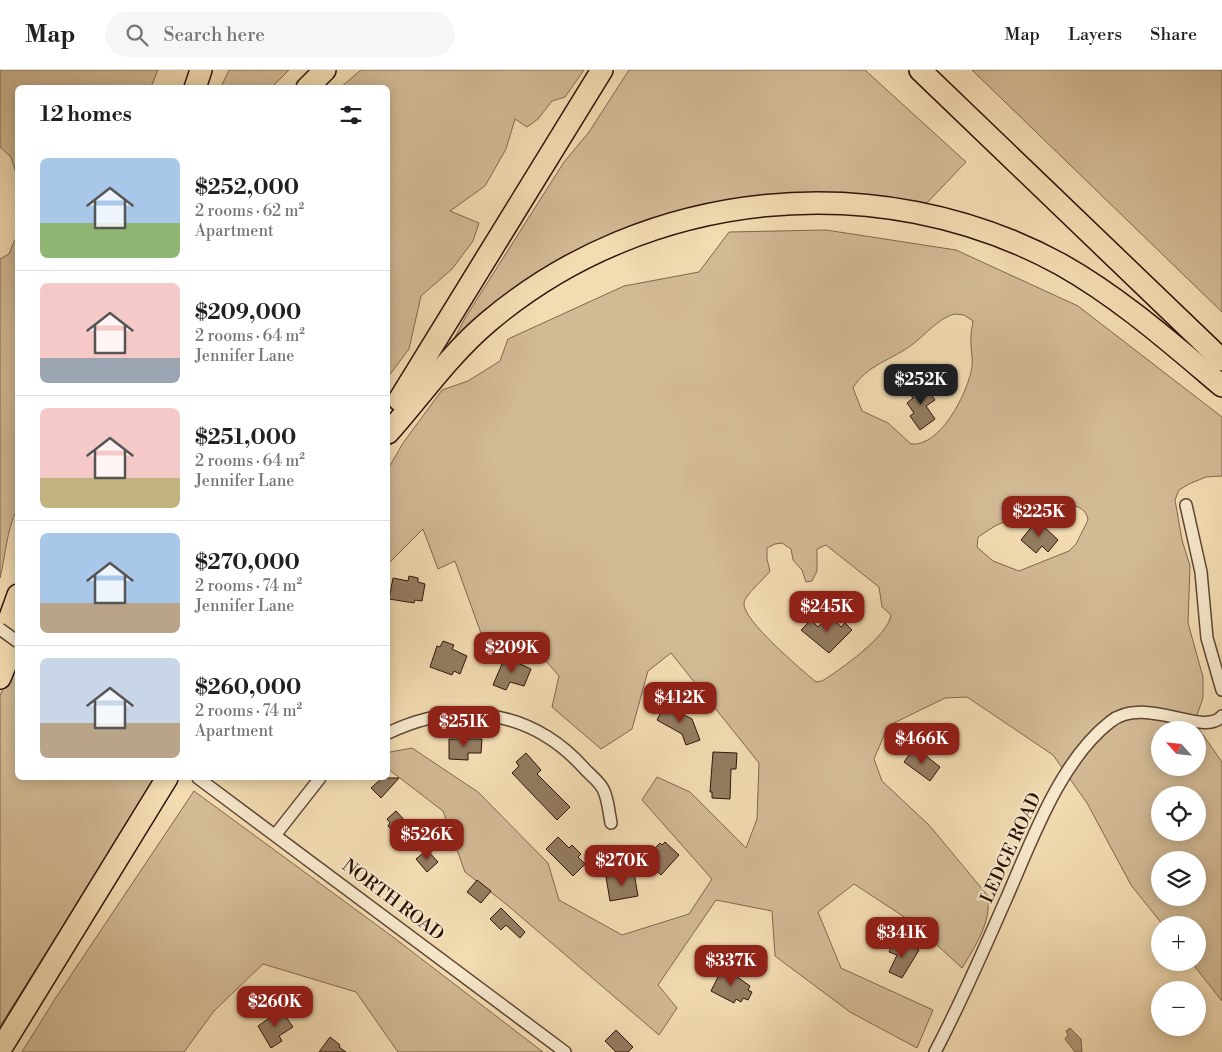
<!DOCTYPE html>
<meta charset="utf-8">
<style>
:root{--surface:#fff;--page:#f6f6f6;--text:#202124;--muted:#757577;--line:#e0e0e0;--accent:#8f2418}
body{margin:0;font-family:"Libre Bodoni",serif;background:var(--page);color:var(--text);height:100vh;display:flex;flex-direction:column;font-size:19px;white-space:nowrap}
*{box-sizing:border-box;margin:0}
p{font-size:16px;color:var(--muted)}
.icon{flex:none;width:28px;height:28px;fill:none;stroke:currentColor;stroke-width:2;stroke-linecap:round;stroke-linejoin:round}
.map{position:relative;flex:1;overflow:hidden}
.drawer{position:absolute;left:15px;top:15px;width:375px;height:695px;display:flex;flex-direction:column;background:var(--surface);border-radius:8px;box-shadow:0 2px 12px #0003}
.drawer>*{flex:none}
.needle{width:32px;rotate:297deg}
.buttons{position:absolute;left:1151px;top:651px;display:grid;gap:10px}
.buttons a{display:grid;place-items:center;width:55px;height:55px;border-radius:50%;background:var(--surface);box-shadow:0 2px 12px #0003;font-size:25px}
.price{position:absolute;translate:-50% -42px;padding:0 11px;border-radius:10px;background:var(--accent);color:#fff;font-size:16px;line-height:32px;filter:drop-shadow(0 1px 2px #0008)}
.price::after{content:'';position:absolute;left:50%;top:30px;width:15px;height:11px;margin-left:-8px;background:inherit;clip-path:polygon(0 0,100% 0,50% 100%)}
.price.on{background:#222;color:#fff}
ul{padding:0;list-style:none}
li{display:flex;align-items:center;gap:15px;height:125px;padding:0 25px}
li+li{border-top:1px solid var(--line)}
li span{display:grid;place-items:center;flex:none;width:140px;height:100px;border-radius:8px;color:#555}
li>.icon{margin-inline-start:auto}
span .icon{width:60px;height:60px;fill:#fffc;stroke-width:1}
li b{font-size:21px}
h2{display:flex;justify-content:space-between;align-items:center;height:60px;padding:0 25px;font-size:21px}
header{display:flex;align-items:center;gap:30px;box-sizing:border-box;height:70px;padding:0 25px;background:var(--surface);border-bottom:1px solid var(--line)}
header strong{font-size:24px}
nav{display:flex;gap:28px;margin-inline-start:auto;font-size:18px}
.search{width:350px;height:45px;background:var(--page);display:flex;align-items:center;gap:12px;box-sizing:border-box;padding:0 18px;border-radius:28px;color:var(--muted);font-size:19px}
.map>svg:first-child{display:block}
</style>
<header>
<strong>Map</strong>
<div class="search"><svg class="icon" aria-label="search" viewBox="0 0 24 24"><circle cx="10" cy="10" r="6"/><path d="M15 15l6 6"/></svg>Search here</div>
<nav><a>Map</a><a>Layers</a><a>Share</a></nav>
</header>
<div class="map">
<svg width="1222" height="982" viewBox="0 0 1222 982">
<rect width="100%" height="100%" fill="#f3dcb2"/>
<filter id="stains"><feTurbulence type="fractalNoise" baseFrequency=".004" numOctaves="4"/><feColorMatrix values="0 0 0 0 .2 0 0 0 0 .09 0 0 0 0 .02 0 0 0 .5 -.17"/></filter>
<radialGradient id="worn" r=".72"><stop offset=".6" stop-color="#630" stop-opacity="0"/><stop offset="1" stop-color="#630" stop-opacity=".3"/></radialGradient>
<g fill="#d2ba95" stroke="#80674f" fill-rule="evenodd">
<polygon points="0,0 158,0 151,17 18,18 17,106 11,87 0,77"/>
<polygon points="229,0 289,0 272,17 221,17"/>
<polygon points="361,0 584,0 565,27 552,31 538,49 527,57 515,49 506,79 485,116 450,141 479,153 473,171 452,199 421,226 409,279 388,307 388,18 341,17"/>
<polygon points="629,0 865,0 966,92 923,137 655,150 459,270 455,267 465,248 564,92 589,62"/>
<polygon points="972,0 1222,0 1222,242"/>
<path d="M 826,160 L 956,180 L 1078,236 L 1222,347 L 1222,406 L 1206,407 L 1189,414 L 1179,420 L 1175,430 L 1182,470 L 1190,496 L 1188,553 L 1203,607 L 1203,628 L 1197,645 L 1196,655 L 1222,692 L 1222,931 L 1192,893 L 1198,892 L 1198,855 L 1163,855 L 1131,815 L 1087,733 L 1053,685 L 967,627 L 945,628 L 892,654 L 886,661 L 874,689 L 882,711 L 929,755 L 988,826 C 991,853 976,875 962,898 L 912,852 L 854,814 L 818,842 L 841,898 L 933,940 L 917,978 L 850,942 L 775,886 L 772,841 L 716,830 L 658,915 L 677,938 L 659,965 L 506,834 L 465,802 L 443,741 L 388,699 L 388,686 L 390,682 L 412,678 L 478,722 L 548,793 L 559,830 L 622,865 L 689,844 L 712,809 L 642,730 L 657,707 L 690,722 L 746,778 L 757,749 L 759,693 L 671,583 L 648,601 L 632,659 L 601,679 L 552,637 L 559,606 L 526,568 L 482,566 L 455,491 L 438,499 L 423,459 L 388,494 L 388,399 L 403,373 L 442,320 L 468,311 L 500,291 L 508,269 L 624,216 L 699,202 L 729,162 ZM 954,244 L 964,245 L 973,251 C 972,259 970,266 971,274 C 971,282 973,289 972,297 C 968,322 941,377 911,374 L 888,353 L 862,341 L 853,318 C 866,295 894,289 913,274 C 927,263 938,249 954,244 ZM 1069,434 C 1078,436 1087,440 1088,450 L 1076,474 L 1069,481 L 1019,501 L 993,491 L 977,477 L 978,467 L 995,456 L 1017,446 L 1033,442 L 1055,440 ZM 782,473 L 791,479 L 793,490 L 802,500 L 806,512 L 812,511 L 817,501 L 817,479 L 826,475 L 879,517 L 882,537 L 891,545 C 888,566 840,600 822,611 L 816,612 C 802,600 742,550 744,533 C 744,526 765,508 770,501 L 767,489 L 767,478 L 775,474 ZM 1160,660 L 1198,660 L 1198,698 L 1160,698 ZM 1160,725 L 1198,725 L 1198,762 L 1160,762 ZM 1160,790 L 1198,790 L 1198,828 L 1160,828 Z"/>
<path d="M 17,165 L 17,439 C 6,462 6,484 0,508 L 0,189 L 9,184 Z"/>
<polygon points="13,593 18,595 18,708 156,708 0,956 0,626"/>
<polygon points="194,721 389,864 543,982 398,982 356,922 263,894 214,941 184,982 22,982 55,929"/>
</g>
<polygon fill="#b09879" stroke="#7c634c" points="1070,958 1081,969 1082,982 1075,982 1065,969 1068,965 1066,961"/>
<g fill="#947c61" stroke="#2e1409">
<polygon points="915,314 919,320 925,316 935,330 926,336 935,349 920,360 910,346 914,343 907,333 913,328 907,320"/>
<polygon points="1037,450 1058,470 1048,482 1042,476 1036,483 1021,470"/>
<polygon points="409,506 418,508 418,512 425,514 422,531 415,530 414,533 389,529 393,508 408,511"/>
<polygon points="830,545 841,557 845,553 852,560 829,583 801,560 811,550 818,557"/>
<polygon points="443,571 454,575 452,579 467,586 460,604 454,601 452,605 430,597 437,576 440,577"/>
<polygon points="505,587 531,599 524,616 510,612 506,620 493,615"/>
<polygon points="665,635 692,649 700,670 686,675 682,664 657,650"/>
<polygon points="449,669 482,669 481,683 468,683 468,690 449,689"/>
<polygon points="912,681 923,689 925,685 940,697 930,711 904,692"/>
<polygon points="713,682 737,683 736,699 731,699 730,729 712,728 712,722 710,722"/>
<polygon points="526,683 541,700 537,704 570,737 557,750 512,703 519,696 516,692"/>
<polygon points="382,708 399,708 381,728 371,718"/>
<polygon points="396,741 408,754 396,765 388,756 390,753 387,749"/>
<polygon points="558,767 569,778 572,775 581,784 578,787 585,794 573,806 546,779"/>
<polygon points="665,772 679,785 661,805 646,791 648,789 646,787 660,773 662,775"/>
<polygon points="427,780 438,792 427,802 416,789"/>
<polygon points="634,803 638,826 610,831 606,807"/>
<polygon points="477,810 491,821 481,833 467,822"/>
<polygon points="501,838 525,862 520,868 506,855 501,860 490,849"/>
<polygon points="903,872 919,880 902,908 889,902 897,885 889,882 893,873 901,877"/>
<polygon points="727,896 738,902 736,906 750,916 748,920 752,922 748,930 743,928 741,932 736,929 734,933 711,921 720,903 723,904"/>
<polygon points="281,940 293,957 279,966 282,971 271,978 258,956"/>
<polygon points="616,960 633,977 628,982 616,982 605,971"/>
<polygon points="330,967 340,975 339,977 346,982 319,982"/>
</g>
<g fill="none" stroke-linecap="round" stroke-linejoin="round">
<defs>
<g id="street">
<polyline points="1186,435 1201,502 1207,568 1222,620"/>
<path d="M 388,663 C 456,630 530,639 583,697 C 589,704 599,711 603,719 C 608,728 609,743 611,753"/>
<polyline points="198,708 565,982"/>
<polyline points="276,764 320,708"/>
<path d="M 935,982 C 962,931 984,879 1007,827 C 1032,770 1060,691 1110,652 C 1144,624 1204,668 1222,646"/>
</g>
<g id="highway">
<polyline points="920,0 1222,290"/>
<polyline points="195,18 201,0"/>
<polyline points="307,18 325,0"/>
<polyline points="399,330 602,0"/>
<path d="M 388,363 C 421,326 449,285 488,252 C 646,118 878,95 1060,194 C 1119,227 1171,273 1222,316"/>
<polyline points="0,575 18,525"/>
<polyline points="0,608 18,564"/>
<polyline points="0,980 167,708"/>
</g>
</defs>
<use href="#street" stroke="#5f4633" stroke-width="14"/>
<use href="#highway" stroke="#2e1409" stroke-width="24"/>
<use href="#street" stroke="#f7e8cd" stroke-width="11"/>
<use href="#highway" stroke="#f3dcb2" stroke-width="21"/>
<defs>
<polyline id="street-bridge" points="0,559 18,572"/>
</defs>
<use href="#street-bridge" stroke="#5f4633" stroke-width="14" stroke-linecap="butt"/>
<use href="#street-bridge" stroke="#f7e8cd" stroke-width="11"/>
</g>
<g text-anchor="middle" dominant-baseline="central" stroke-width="4" stroke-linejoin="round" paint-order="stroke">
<g font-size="18" fill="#2e1409" stroke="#f7e8cd">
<text transform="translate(1011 778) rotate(-65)">LEDGE ROAD</text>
<text transform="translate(393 830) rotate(37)">NORTH ROAD</text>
</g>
</g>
<rect width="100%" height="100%" filter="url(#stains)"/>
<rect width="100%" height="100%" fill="url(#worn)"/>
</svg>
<div class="buttons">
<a><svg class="needle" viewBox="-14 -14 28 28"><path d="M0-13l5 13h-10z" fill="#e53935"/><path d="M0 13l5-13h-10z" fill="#757577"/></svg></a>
<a><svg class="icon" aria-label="locate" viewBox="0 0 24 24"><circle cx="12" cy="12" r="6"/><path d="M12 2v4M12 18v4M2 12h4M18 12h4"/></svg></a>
<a><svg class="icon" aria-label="layers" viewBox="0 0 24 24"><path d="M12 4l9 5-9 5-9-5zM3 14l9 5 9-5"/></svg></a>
<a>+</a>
<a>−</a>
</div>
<b class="price on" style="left:921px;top:336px">$252K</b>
<b class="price" style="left:1039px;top:468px">$225K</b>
<b class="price" style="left:827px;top:563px">$245K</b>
<b class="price" style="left:512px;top:604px">$209K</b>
<b class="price" style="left:680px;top:654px">$412K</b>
<b class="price" style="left:464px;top:678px">$251K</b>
<b class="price" style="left:922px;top:695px">$466K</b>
<b class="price" style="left:427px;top:791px">$526K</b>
<b class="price" style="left:622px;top:817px">$270K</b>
<b class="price" style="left:902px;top:889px">$341K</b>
<b class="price" style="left:731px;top:917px">$337K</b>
<b class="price" style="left:275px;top:958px">$260K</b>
<section class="drawer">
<h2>12 homes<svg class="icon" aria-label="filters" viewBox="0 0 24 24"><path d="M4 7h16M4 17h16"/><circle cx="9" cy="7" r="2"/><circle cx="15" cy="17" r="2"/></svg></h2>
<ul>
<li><span style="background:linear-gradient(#a9c7e8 65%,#8fb573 0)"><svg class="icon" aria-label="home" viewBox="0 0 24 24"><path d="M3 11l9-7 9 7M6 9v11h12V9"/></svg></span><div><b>$252,000</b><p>2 rooms · 62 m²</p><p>Apartment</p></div></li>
<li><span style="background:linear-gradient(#f6c9c9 75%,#9aa5b1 0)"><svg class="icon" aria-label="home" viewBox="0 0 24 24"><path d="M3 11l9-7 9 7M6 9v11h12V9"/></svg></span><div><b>$209,000</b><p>2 rooms · 64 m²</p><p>Jennifer Lane</p></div></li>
<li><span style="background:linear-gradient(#f6c9c9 70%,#c2b280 0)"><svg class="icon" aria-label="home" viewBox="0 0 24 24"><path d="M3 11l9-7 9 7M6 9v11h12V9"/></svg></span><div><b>$251,000</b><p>2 rooms · 64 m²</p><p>Jennifer Lane</p></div></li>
<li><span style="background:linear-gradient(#a9c7e8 70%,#b9a48a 0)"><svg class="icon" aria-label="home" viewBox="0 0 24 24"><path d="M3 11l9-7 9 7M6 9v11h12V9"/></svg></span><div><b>$270,000</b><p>2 rooms · 74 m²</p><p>Jennifer Lane</p></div></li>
<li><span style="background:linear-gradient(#c9d6e8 65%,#b9a48a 0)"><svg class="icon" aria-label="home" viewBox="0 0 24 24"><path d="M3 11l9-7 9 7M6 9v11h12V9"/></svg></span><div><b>$260,000</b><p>2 rooms · 74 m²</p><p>Apartment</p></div></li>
</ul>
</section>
</div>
